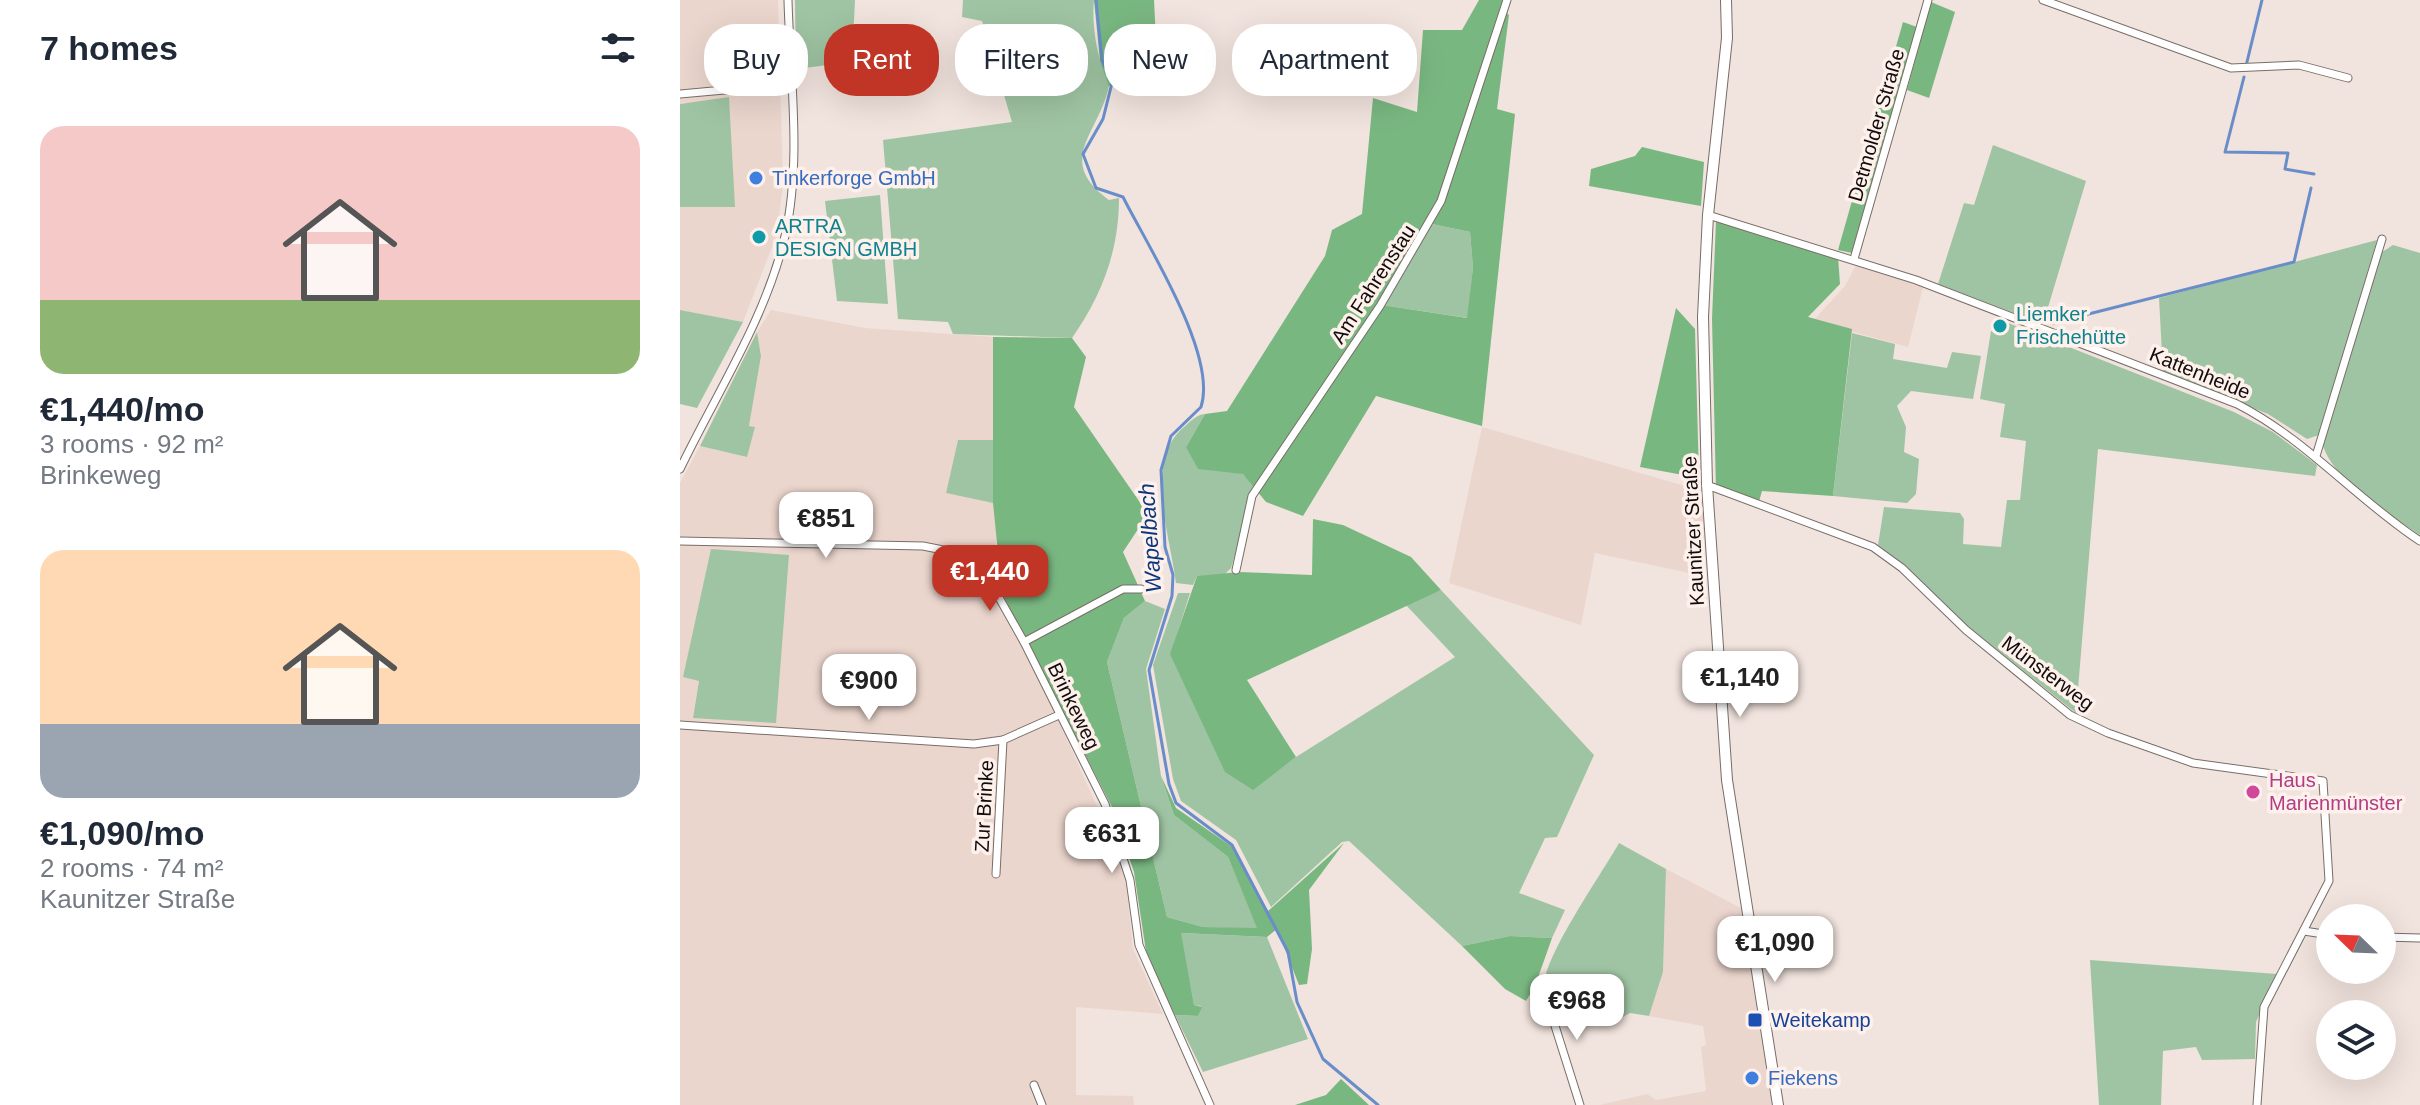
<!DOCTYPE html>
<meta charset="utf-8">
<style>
:root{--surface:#fff;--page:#f6f6f7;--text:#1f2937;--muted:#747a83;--accent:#c13526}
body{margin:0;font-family:Arial,sans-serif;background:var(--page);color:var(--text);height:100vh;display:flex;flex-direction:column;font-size:30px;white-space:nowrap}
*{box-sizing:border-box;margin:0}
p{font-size:26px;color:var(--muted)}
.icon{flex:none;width:44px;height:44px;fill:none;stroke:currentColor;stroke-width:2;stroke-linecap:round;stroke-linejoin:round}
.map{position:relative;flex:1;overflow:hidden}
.panel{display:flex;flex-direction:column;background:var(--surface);width:680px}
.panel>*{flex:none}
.hud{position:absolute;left:24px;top:24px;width:760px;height:72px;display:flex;gap:16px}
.needle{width:52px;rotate:293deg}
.fabs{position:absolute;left:1636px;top:904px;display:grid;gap:16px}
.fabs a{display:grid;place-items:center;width:80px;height:80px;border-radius:50%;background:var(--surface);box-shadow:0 8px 32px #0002;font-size:40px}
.price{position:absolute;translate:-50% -68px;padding:0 18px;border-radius:16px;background:#fff;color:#222;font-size:26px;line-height:52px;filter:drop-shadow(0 2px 4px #0008)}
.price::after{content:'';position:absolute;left:50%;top:48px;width:24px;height:18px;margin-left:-12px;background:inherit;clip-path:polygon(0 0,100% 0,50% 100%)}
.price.current{background:var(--accent);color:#fff}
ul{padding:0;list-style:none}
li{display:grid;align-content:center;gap:16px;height:424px;padding:0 40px}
li span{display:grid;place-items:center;height:248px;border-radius:24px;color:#555}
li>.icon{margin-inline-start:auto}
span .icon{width:144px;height:144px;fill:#fffc;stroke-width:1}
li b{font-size:34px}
h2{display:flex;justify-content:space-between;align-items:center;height:96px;padding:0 40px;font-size:34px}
.tag{padding:0 28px;border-radius:32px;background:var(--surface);box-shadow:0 8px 32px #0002;font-size:28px;line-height:72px}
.tag.current{background:var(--accent);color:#fff}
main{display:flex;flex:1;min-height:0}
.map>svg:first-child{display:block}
</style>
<main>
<section class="panel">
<h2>7 homes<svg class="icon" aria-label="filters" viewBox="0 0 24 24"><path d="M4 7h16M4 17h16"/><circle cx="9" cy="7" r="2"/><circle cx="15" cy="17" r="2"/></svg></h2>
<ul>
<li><span style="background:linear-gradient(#f6c9c9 70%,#8fb573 0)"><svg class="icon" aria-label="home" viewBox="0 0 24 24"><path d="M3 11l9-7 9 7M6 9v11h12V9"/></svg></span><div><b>€1,440/mo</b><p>3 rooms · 92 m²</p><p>Brinkeweg</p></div></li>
<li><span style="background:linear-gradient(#ffd9b3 70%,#9aa5b1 0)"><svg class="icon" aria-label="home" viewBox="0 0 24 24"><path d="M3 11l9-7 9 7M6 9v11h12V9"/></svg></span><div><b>€1,090/mo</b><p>2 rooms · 74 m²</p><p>Kaunitzer Straße</p></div></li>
</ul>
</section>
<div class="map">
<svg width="1740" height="1105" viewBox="0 0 1740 1105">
<rect width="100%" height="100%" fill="#f1e3dd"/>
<g fill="#ebd6cd" fill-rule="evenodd">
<polygon points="0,0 98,0 103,184 97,234 63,322 0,310 0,207 54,207 5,102 0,104"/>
<polygon points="1177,263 1243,287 1228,347 1133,321 1165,286"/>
<path d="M 91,310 L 185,328 L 313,337 L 313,440 L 278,440 L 266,493 L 313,503 L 317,539 L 307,569 L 321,580 L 321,593 L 420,813 L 446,882 L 453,949 L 483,1014 L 396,1007 L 396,1095 L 453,1096 L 454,1105 L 0,1105 L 0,483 L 20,446 L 67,457 L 74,427 L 69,426 L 81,356 L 77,332 ZM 109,555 L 13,718 L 19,681 L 4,676 Z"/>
<polygon points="802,427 1022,491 1025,555 1015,566 1014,574 915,553 901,625 769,583"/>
<polygon points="986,869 1061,908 1094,1105 920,1105 967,1094 976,1100 1026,1091 1021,1047 1026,1045 1023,1026 969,1016 983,972"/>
</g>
<g fill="#9fc4a3">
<polygon points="115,0 175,0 172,62 116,69"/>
<path d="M 283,0 L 414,0 C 412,18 415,45 421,62 C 424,69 431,77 429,86 C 419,134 374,160 429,200 L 439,198 C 439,251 422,295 392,338 L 273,334 L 268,322 L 218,319 L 203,140 L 332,122 L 302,21 L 282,17 Z"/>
<polygon points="49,97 55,207 0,207 0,104"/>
<polygon points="1313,145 1406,181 1363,324 1258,284 1284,203 1294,205"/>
<polygon points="200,195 208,304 157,301 145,201"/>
<polygon points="752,224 790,232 793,268 788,318 702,305"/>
<polygon points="1697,240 1639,435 1627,439 1588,414 1483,372 1479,298"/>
<path d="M 1713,245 L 1740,253 L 1740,535 C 1707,513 1654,483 1642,443 L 1699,254 Z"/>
<polygon points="0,310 63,322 17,408 0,404"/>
<polygon points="1328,323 1554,412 1593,432 1637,465 1635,476 1418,449 1396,713 1288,627 1224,564 1198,545 1204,507 1280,513 1284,519 1283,544 1321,547 1327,500 1340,500 1346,441 1320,437 1325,404 1300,399 1311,331 1324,335"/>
<polygon points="77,332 81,356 69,426 75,427 67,457 20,446"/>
<polygon points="1172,333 1215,344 1213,359 1267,368 1272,352 1301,356 1293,399 1231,391 1217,406 1226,427 1224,452 1239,459 1236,494 1227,503 1153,496"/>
<path d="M 525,414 L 506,447 L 563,474 L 575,486 L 551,568 L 543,576 L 517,576 L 513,585 L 496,583 C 491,540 463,460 504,427 C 511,421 516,415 525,414 Z"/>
<polygon points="278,440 313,440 313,503 266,493"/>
<polygon points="31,549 109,555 96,723 13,718 19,681 3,677"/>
<polygon points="761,590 914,755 877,837 865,838 839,893 885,910 872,938 830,936 782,946 669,841 662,842 591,907 556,840 501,801 493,779 473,665 498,593 510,593 491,654 573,789 616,757 775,657 725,604"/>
<polygon points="465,601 485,609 466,669 481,776 494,815 548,857 578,929 523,927 487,917 427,662 444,618"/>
<path d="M 939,843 L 986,869 L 983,972 L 969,1016 L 950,1013 L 941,1018 L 903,1005 L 873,1008 C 869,1002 863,993 864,985 C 865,955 921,875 939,843 Z"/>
<polygon points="500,933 587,937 628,1039 523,1072 495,1015 518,1016 521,1006 514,1005"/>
<polygon points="1410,960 1597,974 1576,1022 1575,1059 1522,1060 1516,1047 1483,1051 1481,1105 1419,1105"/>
</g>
<g fill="#79b781" fill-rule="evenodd">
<polygon points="414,0 474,0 478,80 429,86 420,61"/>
<path d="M 799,0 L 824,0 L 822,9 L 829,15 L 817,109 L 835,114 L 802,426 L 696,396 L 623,516 L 586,502 L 563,474 L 518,469 L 506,447 L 525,414 L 547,411 L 645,256 L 652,230 L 682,214 L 693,98 L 737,112 L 743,30 L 782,30 ZM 752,224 L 790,232 L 793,268 L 787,318 L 702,305 Z"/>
<polygon points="1251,2 1275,12 1249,98 1227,90"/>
<polygon points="1223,22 1237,27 1172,253 1158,250"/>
<polygon points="962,147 1024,162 1021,206 909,186 911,169 955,156"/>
<polygon points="1036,221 1158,257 1160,284 1128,317 1172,329 1153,496 1082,491 1078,505 1036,491 1032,319"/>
<polygon points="996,308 1015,329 1019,478 960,467"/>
<polygon points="313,337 392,338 406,357 394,407 468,514 443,552 465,601 444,618 427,662 487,917 523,927 577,928 548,857 494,815 481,776 496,808 551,846 588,911 664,843 629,890 632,949 627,984 619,985 597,929 587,937 501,933 514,1005 522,1007 518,1016 495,1015 467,958 454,872 432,807 322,593 313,503"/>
<polygon points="633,519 663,525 731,557 761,590 567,680 616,757 573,790 545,772 490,654 517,576 559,572 632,575"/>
<polygon points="830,936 872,938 855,986 846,1001 825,989 782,946"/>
<polygon points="661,1079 689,1105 615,1105 646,1095"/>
</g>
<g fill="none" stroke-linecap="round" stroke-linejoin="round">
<g stroke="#688dc9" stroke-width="3">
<path d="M 416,0 L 422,60 L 432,83 L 423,119 L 403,154 L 416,188 L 443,197 C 467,245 538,355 521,407 L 491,436 L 481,470 L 485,547 L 493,575 L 492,596 L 469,670 L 489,784 L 496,803 L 552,845 L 608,952 L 617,1002 L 643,1059 L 698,1105"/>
<polyline points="1566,66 1582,0"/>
<polyline points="1564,77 1545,152 1608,153 1605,169 1634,174"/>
<polyline points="1373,323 1614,262 1631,188"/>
</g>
<defs>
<g id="street">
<polyline points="1363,0 1551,68 1619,65 1668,78"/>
<polyline points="0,94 110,84"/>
<path d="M 1028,215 L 1236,280 L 1557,404 C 1626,439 1676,499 1740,541"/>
<polyline points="1174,259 1248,0"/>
<polyline points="1636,456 1702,239"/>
<path d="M 0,469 C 36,394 86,318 105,236 C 122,161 110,77 108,0"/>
<polyline points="1027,485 1193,547 1222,568 1286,630 1390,715 1428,733 1513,763 1643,781 1649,881 1584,1007 1577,1105"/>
<polyline points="0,541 243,546 273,552 298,568 312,585 344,642 425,804 450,880 459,945 530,1105"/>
<polyline points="556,570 572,496 700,306 761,201 827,0"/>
<polyline points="344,642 443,589 461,589"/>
<polyline points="0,725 294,744 323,740 379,715"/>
<polyline points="316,874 323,740"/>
<polyline points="1624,931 1650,935"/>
<polyline points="1702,937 1740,938"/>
<polyline points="858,999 870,1010 900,1105"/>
<polyline points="354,1085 362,1105"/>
</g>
<polyline id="secondary" points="1046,0 1047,38 1028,215 1023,317 1027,485 1047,780 1098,1105"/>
</defs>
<use href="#street" stroke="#796d68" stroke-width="9"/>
<use href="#secondary" stroke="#796d68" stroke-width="12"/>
<use href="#street" stroke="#fff" stroke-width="7"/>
<use href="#secondary" stroke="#fff" stroke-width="10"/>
</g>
<g fill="#3f7fe0" stroke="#fef0eb" stroke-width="3">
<circle cx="76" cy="178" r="8"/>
<circle cx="1072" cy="1078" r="8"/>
</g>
<g fill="#0f9aa8" stroke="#fef0eb" stroke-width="3">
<circle cx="79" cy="237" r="8"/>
<circle cx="1320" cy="326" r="8"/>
</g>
<circle fill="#d1479c" stroke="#fef0eb" stroke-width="3" cx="1573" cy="792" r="8"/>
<rect fill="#1a4fb4" stroke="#fef0eb" stroke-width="3" x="1067" y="1012" width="16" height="16" rx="4"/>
<g text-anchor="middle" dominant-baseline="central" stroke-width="7" stroke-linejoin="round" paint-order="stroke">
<g font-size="20" fill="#110c0b" stroke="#fef0eb">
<text transform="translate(1196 125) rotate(-74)">Detmolder Straße</text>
<text transform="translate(693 284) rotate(-57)">Am Fahrenstau</text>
<text transform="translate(1520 373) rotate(22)">Kattenheide</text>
<text transform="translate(1013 531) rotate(-93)">Kaunitzer Straße</text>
<text transform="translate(1368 673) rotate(37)">Münsterweg</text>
<text transform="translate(394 706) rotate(64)">Brinkeweg</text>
<text transform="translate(304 806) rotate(-87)">Zur Brinke</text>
</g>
<g font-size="20" fill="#366cbe" stroke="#fef0eb" text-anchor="start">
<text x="92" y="178">Tinkerforge GmbH</text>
<text x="1088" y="1078">Fiekens</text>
</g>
<g font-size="20" fill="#0d838f" stroke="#fef0eb" text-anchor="start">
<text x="95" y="226">ARTRA<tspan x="95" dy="23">DESIGN GMBH</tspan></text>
<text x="1336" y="314">Liemker<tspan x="1336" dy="23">Frischehütte</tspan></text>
</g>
<g font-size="20" fill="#b23c85" stroke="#fef0eb" text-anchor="start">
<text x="1589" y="780">Haus<tspan x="1589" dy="23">Marienmünster</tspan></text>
</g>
<g font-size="20" fill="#164399" stroke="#fef0eb" text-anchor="start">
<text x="1091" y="1020">Weitekamp</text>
</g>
<g font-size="22" font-style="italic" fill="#0a367e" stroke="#fef0eb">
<text transform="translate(470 538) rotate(-94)">Wapelbach</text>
</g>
</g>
</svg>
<div class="fabs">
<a><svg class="needle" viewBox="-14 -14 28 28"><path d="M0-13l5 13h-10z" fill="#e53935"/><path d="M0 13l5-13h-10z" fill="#747a83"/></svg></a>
<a><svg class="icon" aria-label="layers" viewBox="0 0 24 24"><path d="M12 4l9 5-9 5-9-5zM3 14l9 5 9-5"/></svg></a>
</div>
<b class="price" style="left:146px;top:560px">€851</b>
<b class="price current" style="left:310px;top:613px">€1,440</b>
<b class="price" style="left:1060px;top:719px">€1,140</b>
<b class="price" style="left:189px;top:722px">€900</b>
<b class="price" style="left:432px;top:875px">€631</b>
<b class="price" style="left:1095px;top:984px">€1,090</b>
<b class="price" style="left:897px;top:1042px">€968</b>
<div class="hud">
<a class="tag">Buy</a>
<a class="tag current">Rent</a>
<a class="tag">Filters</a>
<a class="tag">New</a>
<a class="tag">Apartment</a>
</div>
</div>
</main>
